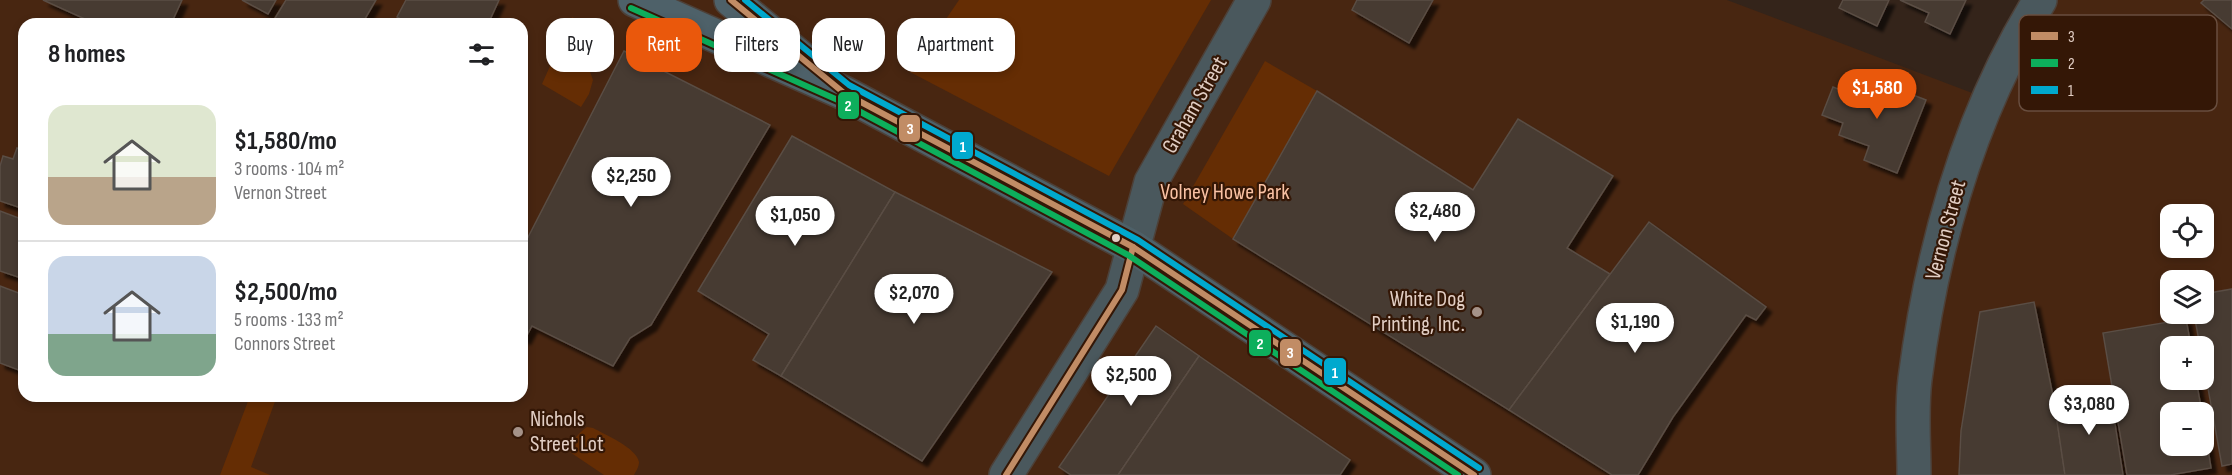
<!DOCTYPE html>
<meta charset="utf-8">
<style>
:root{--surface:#fff;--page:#f6f6f6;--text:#202124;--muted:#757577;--line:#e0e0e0;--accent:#ea580c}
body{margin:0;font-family:"Sofia Sans Condensed",sans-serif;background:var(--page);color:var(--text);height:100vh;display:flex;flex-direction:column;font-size:22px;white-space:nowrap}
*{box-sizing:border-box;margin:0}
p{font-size:20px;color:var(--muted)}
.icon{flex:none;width:33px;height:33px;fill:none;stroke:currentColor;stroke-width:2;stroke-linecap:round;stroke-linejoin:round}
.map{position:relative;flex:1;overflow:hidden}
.panel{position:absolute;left:18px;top:18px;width:510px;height:384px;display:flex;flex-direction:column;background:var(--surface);border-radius:18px;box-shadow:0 3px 9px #0003}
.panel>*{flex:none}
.hud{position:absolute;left:546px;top:18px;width:570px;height:54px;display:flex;gap:12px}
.controls{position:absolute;left:2160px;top:204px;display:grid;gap:12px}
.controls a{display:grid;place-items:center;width:54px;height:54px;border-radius:12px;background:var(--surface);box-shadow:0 3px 9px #0003;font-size:30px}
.price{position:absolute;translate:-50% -51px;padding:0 14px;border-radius:21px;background:#fff;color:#222;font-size:20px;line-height:39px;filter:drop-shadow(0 2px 3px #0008)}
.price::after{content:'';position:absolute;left:50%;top:36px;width:18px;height:14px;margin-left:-9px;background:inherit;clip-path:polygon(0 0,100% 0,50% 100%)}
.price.selected{background:var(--accent);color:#fff}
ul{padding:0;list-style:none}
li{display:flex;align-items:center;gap:18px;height:150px;padding:0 30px}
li+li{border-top:2px solid var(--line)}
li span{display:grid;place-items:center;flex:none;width:168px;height:120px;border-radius:18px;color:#555}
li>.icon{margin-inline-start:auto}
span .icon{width:72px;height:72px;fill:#fffc;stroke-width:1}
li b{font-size:26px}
h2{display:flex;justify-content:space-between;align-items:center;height:72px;padding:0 30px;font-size:26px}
.tag{padding:0 21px;border-radius:18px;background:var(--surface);box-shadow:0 3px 9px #0003;font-size:21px;line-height:54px}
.tag.selected{background:var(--accent);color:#fff}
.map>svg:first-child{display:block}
</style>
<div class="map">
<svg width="2232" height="475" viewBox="0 0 2232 475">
<defs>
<filter id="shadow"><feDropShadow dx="5.5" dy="5.5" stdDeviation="1.5" flood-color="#0009"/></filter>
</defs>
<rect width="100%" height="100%" fill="#34241a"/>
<path fill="#482611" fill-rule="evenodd" d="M 0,0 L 1727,0 L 1988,99 L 2040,0 L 2232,0 L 2232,475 L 0,475 ZM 24,24 L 522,24 L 522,396 L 24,396 ZM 2170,214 L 2204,214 L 2204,248 L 2170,248 ZM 2170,280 L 2204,280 L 2204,314 L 2170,314 ZM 2170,346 L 2204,346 L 2204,380 L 2170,380 ZM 2170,412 L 2204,412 L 2204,446 L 2170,446 Z"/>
<g fill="#652d04">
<polygon points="959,0 1211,0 1109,176 910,72"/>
<polygon points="572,17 593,29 586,47 585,58 593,80 589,94 581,107 542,84"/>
<polygon points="1265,61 1317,91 1233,239 1183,204"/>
<polygon points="250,396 277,396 251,467 270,475 220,475"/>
<path d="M 587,427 L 593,428 C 604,434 637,448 639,462 C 639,467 636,471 634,475 L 604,475 L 570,452 C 570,441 579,433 587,427 Z"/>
</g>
<g fill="#463a30" stroke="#5a4d44" stroke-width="1.5" filter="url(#shadow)">
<polygon points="43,0 182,0 171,24 96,24"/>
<polygon points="242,0 276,0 268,14"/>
<polygon points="286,0 376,0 362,24 275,24 272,23"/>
<polygon points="406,0 499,0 488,24 409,24 397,17"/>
<polygon points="1357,0 1433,0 1409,43 1352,10"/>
<polygon points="1843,0 1889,0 1877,26 1839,8"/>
<polygon points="1900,0 1966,0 1950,34 1925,22 1929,13"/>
<polygon points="2204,0 2232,0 2232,29 2201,3"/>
<polygon points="624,51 770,125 651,325 630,338 613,366 532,326 525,339 522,337 522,249"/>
<polygon points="1861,75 1926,100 1897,173 1864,160 1869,146 1839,135 1843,123 1822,115 1833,87 1853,95"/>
<polygon points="1317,91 1473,190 1518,119 1613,176 1567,248 1610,274 1509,410 1233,239"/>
<polygon points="792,136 895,192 781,376 753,360 769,334 698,291"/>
<polygon points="17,148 24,150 24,209 0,201 0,166 3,156 13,159"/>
<polygon points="895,192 1052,272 922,461 781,376"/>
<polygon points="0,211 24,220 24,279 0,271"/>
<polygon points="1649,222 1766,307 1756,320 1746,315 1673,417 1638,475 1612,475 1509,410"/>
<polygon points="0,286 24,295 24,372 0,363"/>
<polygon points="2232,289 2232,464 2222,466 2204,366 2204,346 2200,346 2194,314 2204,314 2204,294"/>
<polygon points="2034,302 2054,401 2065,475 1959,475 1961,431 1980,312"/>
<polygon points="2186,319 2191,346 2170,346 2170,380 2196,380 2202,412 2170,412 2170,446 2204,446 2204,424 2211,468 2170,475 2127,475 2103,333"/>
<polygon points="1156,326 1199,356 1118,475 1071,475 1059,467"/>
<polygon points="1199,356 1350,460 1340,475 1118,475"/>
<polygon points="2110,392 2123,475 2065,475 2054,401"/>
</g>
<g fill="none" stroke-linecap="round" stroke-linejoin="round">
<defs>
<g id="minor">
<polyline points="1006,475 1122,290 1151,182 1254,0"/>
<path d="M 1914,475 C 1914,444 1911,410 1915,379 C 1932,247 1970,113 2040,0"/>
</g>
<g id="major">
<polyline points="635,0 844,93 1133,247 1474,475"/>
<polyline points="731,0 812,67"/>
</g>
</defs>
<use href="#minor" stroke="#4d4038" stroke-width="36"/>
<use href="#major" stroke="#4d4038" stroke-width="36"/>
<use href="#minor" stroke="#4a585d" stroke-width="33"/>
<use href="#major" stroke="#4e6169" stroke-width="33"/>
<defs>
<g id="bus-1">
<polyline points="731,0 844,93 1133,247 1474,475"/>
<polyline points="1006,475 1122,290 1133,247"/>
</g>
<polyline id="bus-2" points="631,8 840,101 1128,255 1458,475"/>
<polyline id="bus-3" points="745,0 849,85 1138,240 1479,468"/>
</defs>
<use href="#bus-1" stroke="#341706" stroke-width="10"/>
<use href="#bus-2" stroke="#341706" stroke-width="10"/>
<use href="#bus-3" stroke="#341706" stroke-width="10"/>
<use href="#bus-1" stroke="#c18c65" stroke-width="6"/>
<use href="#bus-2" stroke="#0daf5c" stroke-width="6"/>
<use href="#bus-3" stroke="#00a9ce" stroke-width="6"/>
</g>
<circle fill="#e2cec4" stroke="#341706" stroke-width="2" cx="1116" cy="238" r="5"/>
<g fill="#a59288" stroke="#341706" stroke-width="2">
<circle cx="1477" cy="312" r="6"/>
<circle cx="518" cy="432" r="6"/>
</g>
<g text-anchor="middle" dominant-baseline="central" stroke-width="4.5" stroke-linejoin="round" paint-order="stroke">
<g font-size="22" fill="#e2cec4" stroke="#341706">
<text transform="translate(1195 105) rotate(-60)">Graham Street</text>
<text transform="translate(1946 230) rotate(-75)">Vernon Street</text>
</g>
<g font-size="22" fill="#fac2a4" stroke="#341706">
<text x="1225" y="192">Volney Howe Park</text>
</g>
<g font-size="22" fill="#e2cec4" stroke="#341706" text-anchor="end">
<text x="1465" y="299">White Dog<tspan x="1465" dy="25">Printing, Inc.</tspan></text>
<text x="530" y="419" text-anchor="start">Nichols<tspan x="530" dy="25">Street Lot</tspan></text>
</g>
</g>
<rect x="2019" y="15" width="198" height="96" rx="9" fill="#341706" stroke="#684e3f" stroke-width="1.5"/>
<rect x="2031" y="32" width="27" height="8" fill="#c18c65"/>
<rect x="2031" y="59" width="27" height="8" fill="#0daf5c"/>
<rect x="2031" y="86" width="27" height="8" fill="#00a9ce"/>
<g font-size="16" fill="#e2cec4">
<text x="2068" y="42">3</text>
<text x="2068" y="69">2</text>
<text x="2068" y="96">1</text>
</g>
<g stroke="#341706" stroke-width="2">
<rect x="837" y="91" width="23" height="29" rx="6" fill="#0daf5c"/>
<rect x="898" y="114" width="23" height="29" rx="6" fill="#c18c65"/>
<rect x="951" y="131" width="23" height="29" rx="6" fill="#00a9ce"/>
<rect x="1248" y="329" width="24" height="28" rx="6" fill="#0daf5c"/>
<rect x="1279" y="338" width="23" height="29" rx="6" fill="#c18c65"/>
<rect x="1323" y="357" width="24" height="29" rx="6" fill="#00a9ce"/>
</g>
<g font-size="16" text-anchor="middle" font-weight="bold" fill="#fff">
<text x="848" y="111">2</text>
<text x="910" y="134">3</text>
<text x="963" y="152">1</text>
<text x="1260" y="349">2</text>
<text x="1290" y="358">3</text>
<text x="1335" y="378">1</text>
</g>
</svg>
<div class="controls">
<a><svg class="icon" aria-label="locate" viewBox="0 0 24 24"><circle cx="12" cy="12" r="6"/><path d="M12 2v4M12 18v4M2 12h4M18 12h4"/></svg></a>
<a><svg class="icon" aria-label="layers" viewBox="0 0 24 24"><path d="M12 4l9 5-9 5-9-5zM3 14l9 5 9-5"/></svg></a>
<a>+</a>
<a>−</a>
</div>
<b class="price selected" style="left:1877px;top:120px">$1,580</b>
<b class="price" style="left:631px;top:208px">$2,250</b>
<b class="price" style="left:1435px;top:243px">$2,480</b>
<b class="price" style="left:795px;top:247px">$1,050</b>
<b class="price" style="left:914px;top:325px">$2,070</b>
<b class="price" style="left:1635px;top:354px">$1,190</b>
<b class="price" style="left:1131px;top:407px">$2,500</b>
<b class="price" style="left:2089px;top:436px">$3,080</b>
<div class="hud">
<a class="tag">Buy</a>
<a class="tag selected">Rent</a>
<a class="tag">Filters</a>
<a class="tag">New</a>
<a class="tag">Apartment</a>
</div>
<section class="panel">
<h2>8 homes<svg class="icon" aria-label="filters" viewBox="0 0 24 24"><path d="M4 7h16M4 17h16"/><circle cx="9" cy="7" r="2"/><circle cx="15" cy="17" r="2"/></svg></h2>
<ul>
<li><span style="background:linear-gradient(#dfe7d0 60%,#b9a48a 0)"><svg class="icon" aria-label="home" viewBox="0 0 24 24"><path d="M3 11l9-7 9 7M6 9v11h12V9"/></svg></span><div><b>$1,580/mo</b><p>3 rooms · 104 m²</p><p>Vernon Street</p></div></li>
<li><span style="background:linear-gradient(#c9d6e8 65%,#7fa58c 0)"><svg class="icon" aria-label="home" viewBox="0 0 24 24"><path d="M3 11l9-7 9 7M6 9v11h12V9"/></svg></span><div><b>$2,500/mo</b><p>5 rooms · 133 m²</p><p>Connors Street</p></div></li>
</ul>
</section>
</div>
